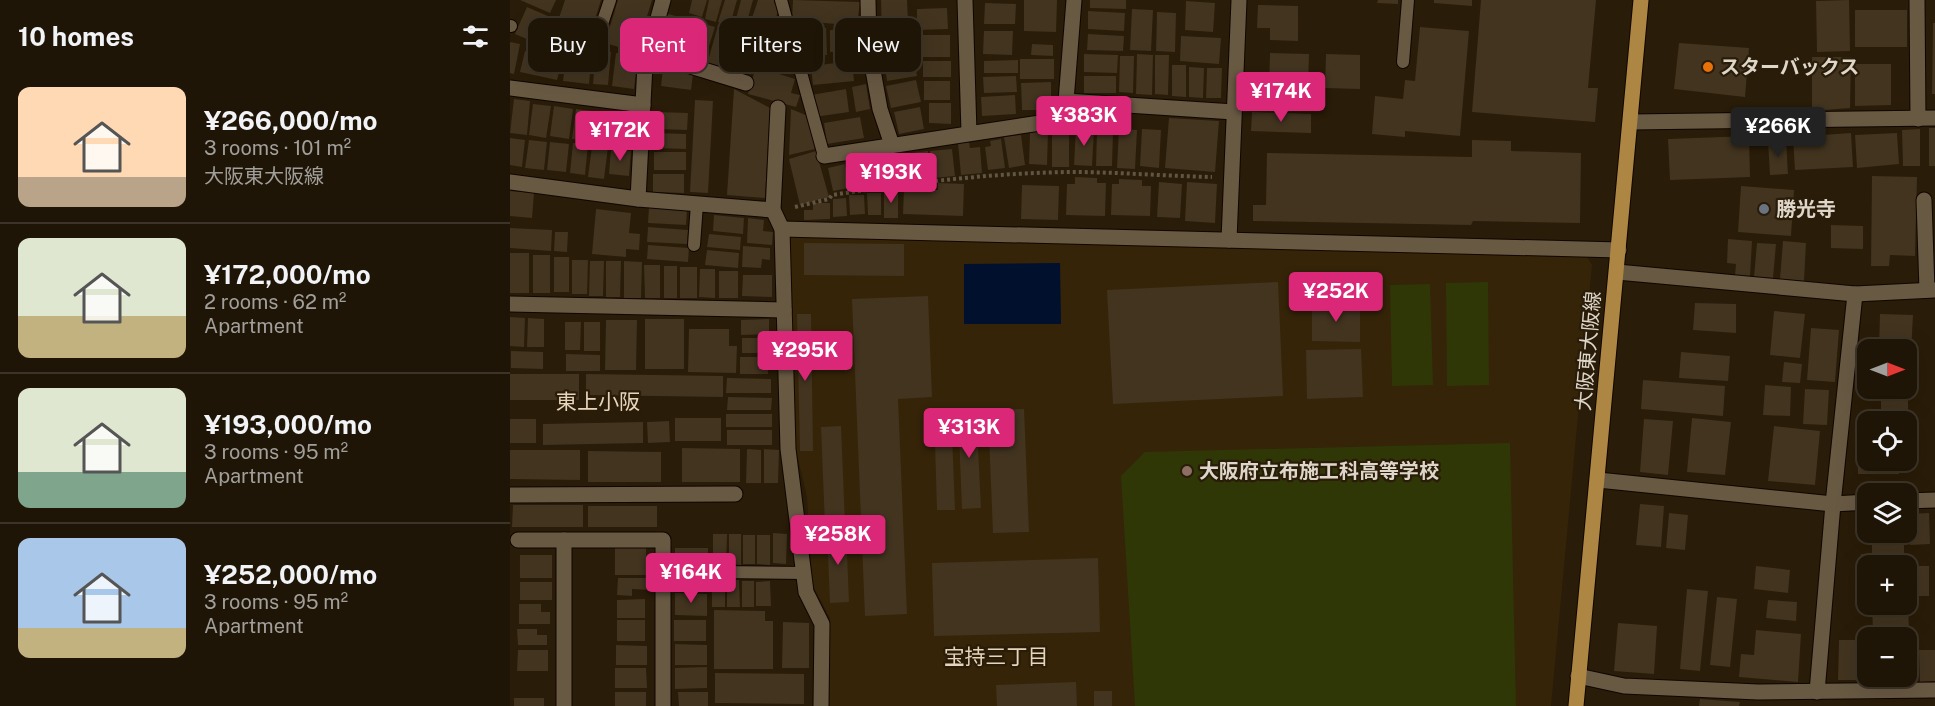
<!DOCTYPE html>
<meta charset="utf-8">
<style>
:root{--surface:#1f1506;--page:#2c2214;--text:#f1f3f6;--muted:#a19f9b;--line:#3c3428;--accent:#db2777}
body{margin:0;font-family:"Public Sans","Noto Sans JP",sans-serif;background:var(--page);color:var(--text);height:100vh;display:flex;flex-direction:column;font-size:22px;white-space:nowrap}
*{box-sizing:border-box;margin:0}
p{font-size:20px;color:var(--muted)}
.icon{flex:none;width:33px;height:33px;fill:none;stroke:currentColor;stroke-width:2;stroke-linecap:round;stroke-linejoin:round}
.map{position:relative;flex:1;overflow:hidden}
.drawer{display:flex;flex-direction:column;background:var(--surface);width:510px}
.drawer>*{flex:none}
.hud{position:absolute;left:18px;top:18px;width:570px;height:54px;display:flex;gap:12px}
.needle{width:39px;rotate:90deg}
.fabs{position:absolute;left:1347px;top:339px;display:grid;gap:12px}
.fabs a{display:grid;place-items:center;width:60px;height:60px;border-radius:12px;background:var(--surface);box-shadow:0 6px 24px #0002,0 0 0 2px var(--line);font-size:30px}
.price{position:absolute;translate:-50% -51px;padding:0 14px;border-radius:6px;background:var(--accent);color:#fff;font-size:20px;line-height:39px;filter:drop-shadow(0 2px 3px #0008)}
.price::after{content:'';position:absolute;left:50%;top:36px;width:18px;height:14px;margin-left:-9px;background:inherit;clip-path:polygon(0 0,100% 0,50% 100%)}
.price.active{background:#222;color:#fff}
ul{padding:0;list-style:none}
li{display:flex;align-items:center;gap:18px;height:150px;padding:0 18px}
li+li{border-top:2px solid var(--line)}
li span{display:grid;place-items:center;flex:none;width:168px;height:120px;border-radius:12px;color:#555}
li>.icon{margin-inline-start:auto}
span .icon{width:72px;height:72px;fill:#fffc;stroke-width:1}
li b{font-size:26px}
h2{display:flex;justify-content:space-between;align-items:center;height:72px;padding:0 18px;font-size:26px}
.tag{padding:0 21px;border-radius:12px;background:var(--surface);box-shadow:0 6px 24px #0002,0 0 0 2px var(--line);font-size:21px;line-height:54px}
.tag.active{background:var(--accent);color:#fff}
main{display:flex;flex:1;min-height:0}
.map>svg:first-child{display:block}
</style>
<main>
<section class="drawer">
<h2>10 homes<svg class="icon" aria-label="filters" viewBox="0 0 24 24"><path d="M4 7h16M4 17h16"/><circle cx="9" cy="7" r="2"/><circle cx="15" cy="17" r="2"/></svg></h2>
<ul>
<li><span style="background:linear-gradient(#ffd9b3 75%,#b9a48a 0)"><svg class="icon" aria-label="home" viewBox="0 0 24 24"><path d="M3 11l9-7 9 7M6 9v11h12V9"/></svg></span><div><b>¥266,000/mo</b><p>3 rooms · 101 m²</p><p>大阪東大阪線</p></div></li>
<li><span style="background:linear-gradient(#dfe7d0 65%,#c2b280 0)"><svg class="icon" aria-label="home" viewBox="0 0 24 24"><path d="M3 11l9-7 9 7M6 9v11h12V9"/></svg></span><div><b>¥172,000/mo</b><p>2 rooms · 62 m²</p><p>Apartment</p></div></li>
<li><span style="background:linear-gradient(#dfe7d0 70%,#7fa58c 0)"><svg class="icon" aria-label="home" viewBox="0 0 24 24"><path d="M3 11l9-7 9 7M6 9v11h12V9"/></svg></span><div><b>¥193,000/mo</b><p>3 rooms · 95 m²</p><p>Apartment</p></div></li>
<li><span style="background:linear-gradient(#a9c7e8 75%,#c2b280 0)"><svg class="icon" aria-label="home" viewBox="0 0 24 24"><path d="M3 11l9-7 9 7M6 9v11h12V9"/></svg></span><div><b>¥252,000/mo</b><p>3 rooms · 95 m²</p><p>Apartment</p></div></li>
</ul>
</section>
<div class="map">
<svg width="1425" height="706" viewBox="0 0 1425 706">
<rect width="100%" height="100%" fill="#291c08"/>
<polygon fill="#352408" points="280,236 1077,257 1082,265 1041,706 319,706 320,618 302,584 297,497 285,446"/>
<g fill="#2f3706">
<polygon points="978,282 979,385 937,386 936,283"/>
<polygon points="920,284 923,385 882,386 880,285"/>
<polygon points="1000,443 1006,706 625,706 611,476 635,452"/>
</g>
<polygon fill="#00102d" points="550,263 551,324 454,324 454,264"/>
<g fill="#42341f">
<polygon points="10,0 46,0 40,13"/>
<polygon points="55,0 91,0 82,29 49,18"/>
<polygon points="108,0 142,0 126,52 95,43"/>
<polygon points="182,0 197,0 192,17 179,13"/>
<polygon points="199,0 212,0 206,22 195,19"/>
<polygon points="215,0 227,0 220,25 208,22"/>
<polygon points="231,0 243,0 235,29 224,26"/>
<polygon points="248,0 265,0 264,3 270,6 266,17 271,18 264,39 238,30"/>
<polygon points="283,0 350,2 347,26 282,20"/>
<polygon points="371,0 397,0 399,39 372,40"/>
<polygon points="514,0 547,0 546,32 514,31"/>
<polygon points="580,0 616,0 616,9 580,8"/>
<polygon points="868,0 888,0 888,4 867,3"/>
<polygon points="924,0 962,0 962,6 924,3"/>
<polygon points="971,0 1086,0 1078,88 1088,88 1085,122 962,112"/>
<polygon points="1339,0 1340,51 1307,52 1306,1"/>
<polygon points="676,1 705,3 703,32 675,30"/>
<polygon points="475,3 506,4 505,24 474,24"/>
<polygon points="748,5 788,6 788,41 760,40 760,28 747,28"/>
<polygon points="17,7 40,17 29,44 5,34"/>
<polygon points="437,8 438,29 407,30 407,9"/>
<polygon points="622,9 643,10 641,51 620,50"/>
<rect x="1345" y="10" width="52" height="37"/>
<polygon points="578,11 615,13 614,31 578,29"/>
<polygon points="647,12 666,13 665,52 646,51"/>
<polygon points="158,14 173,18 163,51 148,47"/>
<polygon points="176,20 188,24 178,57 166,53"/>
<polygon points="42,22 72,34 61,60 32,47"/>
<polygon points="191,23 205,27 194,62 181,58"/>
<polygon points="1423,23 1425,23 1425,94 1422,94"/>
<polygon points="287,25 300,25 301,52 287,52"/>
<polygon points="910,27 959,31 950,136 895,131 895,137 862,134 865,96 893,99 895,80 905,81"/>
<polygon points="304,28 316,28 317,55 304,55"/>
<polygon points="207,29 220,33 210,67 197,64"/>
<polygon points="346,29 347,51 320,52 320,30"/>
<polygon points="474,31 503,31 502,55 473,54"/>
<polygon points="223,32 237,36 227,72 213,68"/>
<polygon points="578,34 614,36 613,51 577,50"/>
<polygon points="410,35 440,35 440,57 409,57"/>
<polygon points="671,36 711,38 709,64 670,61"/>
<polygon points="0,42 10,44 4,74 0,73"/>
<polygon points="1169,43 1239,48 1235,97 1164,89"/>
<polygon points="522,44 543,45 543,56 521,55"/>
<polygon points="402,47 407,76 377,81 373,51"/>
<polygon points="86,50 101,52 98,85 83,84"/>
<polygon points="15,51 52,60 47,80 10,72"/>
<polygon points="67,52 82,53 79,84 53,81 55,66 66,68"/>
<polygon points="106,53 128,56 124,89 102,86"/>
<polygon points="760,53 799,54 798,88 759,87"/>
<polygon points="574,54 608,55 607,73 574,72"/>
<polygon points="627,54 643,55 642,95 626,94"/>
<polygon points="816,54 850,55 850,89 815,88"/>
<polygon points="645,55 659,55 658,95 645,94"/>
<polygon points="610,56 624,56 623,93 609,92"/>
<polygon points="1302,57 1341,57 1340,108 1302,111"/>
<rect x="510" y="59" width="34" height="20"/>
<polygon points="508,60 508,73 474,73 474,61"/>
<polygon points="342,61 344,81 303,85 301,66"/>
<rect x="413" y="61" width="28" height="16"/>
<polygon points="1345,64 1381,64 1381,105 1345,106"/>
<polygon points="662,65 676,65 676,97 662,96"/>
<polygon points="246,67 285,79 281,93 290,95 286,107 238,94"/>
<polygon points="679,67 694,68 693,98 679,97"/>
<polygon points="697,68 712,68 711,98 696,98"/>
<polygon points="153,69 183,74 181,90 151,86"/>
<polygon points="506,76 507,92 474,93 473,77"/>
<rect x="574" y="76" width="32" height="17"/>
<polygon points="406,80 411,102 381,108 376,86"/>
<rect x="414" y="81" width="26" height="19"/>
<polygon points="541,82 541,96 531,96 531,110 512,110 511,83"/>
<polygon points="356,84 360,109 346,112 342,87"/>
<polygon points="224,89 260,108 255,198 217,195"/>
<polygon points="336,89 339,112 304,117 301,95"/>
<polygon points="762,91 804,92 804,109 762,108"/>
<polygon points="505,95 506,114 472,116 471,97"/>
<polygon points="4,99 20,101 17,135 0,133"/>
<polygon points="185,100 203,101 198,193 180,192"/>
<polygon points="419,103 441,103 441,124 419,123"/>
<polygon points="23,104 41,106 36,138 19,135"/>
<polygon points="44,106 63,109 59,139 40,136"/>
<polygon points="410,107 414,129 389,134 384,112"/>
<polygon points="66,109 82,111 78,141 62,139"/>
<polygon points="281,109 298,116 305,149 279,155"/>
<polygon points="147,112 178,113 177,130 147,129"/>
<polygon points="742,112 801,114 801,133 741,131"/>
<polygon points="85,113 102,115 98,143 82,141"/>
<polygon points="106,115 125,118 121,145 102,143"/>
<polygon points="350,117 354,138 317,144 314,123"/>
<polygon points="659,118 709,121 705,172 655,168"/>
<rect x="542" y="125" width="17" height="42"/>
<polygon points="566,128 584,129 582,166 564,165"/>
<rect x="1419" y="128" width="6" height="38"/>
<polygon points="609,129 627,130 625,169 607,168"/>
<polygon points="632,129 651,130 649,168 630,166"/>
<polygon points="1410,129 1410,166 1393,166 1392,130"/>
<polygon points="587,131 603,132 602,166 586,166"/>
<polygon points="520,132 538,132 537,165 519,164"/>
<polygon points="146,133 176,134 176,149 146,148"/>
<polygon points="1341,133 1343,167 1285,170 1283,137"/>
<polygon points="1387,133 1389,164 1347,168 1345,135"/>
<polygon points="511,135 515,165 499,168 494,137"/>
<polygon points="1239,136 1240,177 1160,180 1158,139"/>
<polygon points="0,138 15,140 12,167 0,165"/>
<polygon points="491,139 495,168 478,170 475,147 481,146 480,141"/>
<polygon points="19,140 37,142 34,170 15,168"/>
<polygon points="962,140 1001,141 1001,151 1071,153 1070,223 963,221 961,225 743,221 743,205 756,205 757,153 962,157"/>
<polygon points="1276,140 1278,174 1260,175 1258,141"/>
<polygon points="40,142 59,144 56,172 37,170"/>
<polygon points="459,142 460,148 470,147 472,173 451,175 448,143"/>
<polygon points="63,143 78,144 75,175 60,173"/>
<polygon points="82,146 98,147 94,179 78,177"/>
<polygon points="101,149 121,151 119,176 99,174"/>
<polygon points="442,149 445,176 423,178 420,151"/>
<polygon points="306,151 319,197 290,205 279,159"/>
<polygon points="418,151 420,177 406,179 402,153"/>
<rect x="144" y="152" width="32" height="18"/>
<polygon points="400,154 403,179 389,180 387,155"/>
<polygon points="385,155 388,181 374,183 371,156"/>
<polygon points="368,157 372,183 358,185 355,159"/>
<polygon points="351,159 356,186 342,189 336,161"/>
<polygon points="335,164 339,188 323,191 318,168"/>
<polygon points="143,174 174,174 174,193 143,192"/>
<polygon points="1362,176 1407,177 1405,256 1380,255 1379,266 1361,266"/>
<polygon points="565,177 587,178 587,183 596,183 595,216 556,215 557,184 565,184"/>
<polygon points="609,179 632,180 632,186 641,186 640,216 601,215 602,184 609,184"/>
<polygon points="649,182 672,184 670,218 647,217"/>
<polygon points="677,182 707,184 705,223 675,221"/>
<polygon points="428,183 454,184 453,216 393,214 394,189 428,190"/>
<polygon points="512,185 549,186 548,220 511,219"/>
<polygon points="1231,186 1284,190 1281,236 1228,232"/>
<polygon points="0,191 24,193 22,218 0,216"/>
<rect x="374" y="191" width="14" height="27"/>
<polygon points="357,193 371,193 371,215 358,215"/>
<polygon points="339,195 354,195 355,214 340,215"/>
<polygon points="336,198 337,216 323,217 323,199"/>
<polygon points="303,203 320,203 320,219 294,220 294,210 303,210"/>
<polygon points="139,207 177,210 176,225 138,223"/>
<polygon points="86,209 121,213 119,233 130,234 129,250 116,249 116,257 82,254"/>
<polygon points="204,215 234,218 233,234 203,231"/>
<polygon points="238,218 254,220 253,231 263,232 262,245 237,243"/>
<polygon points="1321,225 1353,226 1353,249 1321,248"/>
<polygon points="138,227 178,230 177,244 137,242"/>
<polygon points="0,228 42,230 41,251 0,248"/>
<polygon points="45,232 58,232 57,252 44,251"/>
<polygon points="199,234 231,237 230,250 197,247"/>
<polygon points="1218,239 1242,241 1240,277 1225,276 1226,264 1217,263"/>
<polygon points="1273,241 1296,243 1294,281 1270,279"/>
<polygon points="294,243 394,244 394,276 294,275"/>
<polygon points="1247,243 1266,244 1263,278 1244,277"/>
<polygon points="138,245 179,248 178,262 137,259"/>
<polygon points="233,246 260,248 260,260 252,259 251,268 232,267"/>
<polygon points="197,250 229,253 228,268 195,265"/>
<rect x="0" y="253" width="19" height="40"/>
<rect x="23" y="255" width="17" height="38"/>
<rect x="44" y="257" width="15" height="35"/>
<polygon points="62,260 78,260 77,294 62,294"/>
<polygon points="80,261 94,261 93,296 79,296"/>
<polygon points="96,261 111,261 110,297 96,297"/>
<polygon points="114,261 132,262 131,298 114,298"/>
<polygon points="134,265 150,265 150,298 135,298"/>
<rect x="154" y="266" width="13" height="32"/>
<rect x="170" y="267" width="17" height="31"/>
<polygon points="190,269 205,269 205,298 189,297"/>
<rect x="209" y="271" width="19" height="27"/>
<polygon points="233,275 262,275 262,297 232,296"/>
<polygon points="768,282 773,396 603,404 597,290"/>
<polygon points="418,296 422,397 388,399 397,614 355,616 342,299"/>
<polygon points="1185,303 1226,304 1226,333 1183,330"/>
<polygon points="802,305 850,305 850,342 802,341"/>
<polygon points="1264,311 1295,314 1290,358 1260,355"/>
<polygon points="287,314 301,314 303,451 290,451"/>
<polygon points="1370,314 1403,315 1399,388 1396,388 1396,350 1369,350"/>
<polygon points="0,317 15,318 14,347 0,346"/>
<polygon points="18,318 34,319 34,347 17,347"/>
<rect x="135" y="319" width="39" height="50"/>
<polygon points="259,319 259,334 231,335 231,320"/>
<polygon points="96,320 127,320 126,370 95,370"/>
<polygon points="55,322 71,322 70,350 55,350"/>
<rect x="74" y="322" width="16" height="29"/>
<polygon points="1301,328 1329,330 1325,382 1297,380"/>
<polygon points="179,329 219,329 219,346 227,346 226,373 178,372"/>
<rect x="232" y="338" width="28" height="15"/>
<polygon points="851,349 853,397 797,399 796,350"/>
<polygon points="1,351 33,352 33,369 1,368"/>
<polygon points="1171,352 1220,356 1218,381 1169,378"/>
<polygon points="56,354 90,355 90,371 56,371"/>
<rect x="230" y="357" width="28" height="17"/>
<polygon points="1274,362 1292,364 1290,383 1272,382"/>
<rect x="0" y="374" width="69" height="26"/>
<polygon points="76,374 213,376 213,397 76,395"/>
<polygon points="217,378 261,379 261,393 216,393"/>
<polygon points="1133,380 1215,386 1213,416 1131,409"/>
<polygon points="1255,385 1281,387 1280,416 1253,415"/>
<polygon points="1295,389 1319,390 1317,425 1293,424"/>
<polygon points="218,397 262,398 261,410 217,410"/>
<polygon points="1398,399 1398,422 1371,422 1371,400"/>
<polygon points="466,409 471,508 452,509 448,410"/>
<polygon points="514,409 519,532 483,533 478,410"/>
<polygon points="424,410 441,410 445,510 427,510"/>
<rect x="216" y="414" width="46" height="13"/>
<rect x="165" y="418" width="46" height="23"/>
<polygon points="1182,418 1221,422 1215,475 1177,472"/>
<rect x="0" y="419" width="26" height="24"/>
<polygon points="1134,419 1163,421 1158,475 1130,472"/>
<polygon points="159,421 160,442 138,443 137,422"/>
<polygon points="133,422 133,443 33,445 33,424"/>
<polygon points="1354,423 1358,423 1358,460 1388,460 1389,474 1348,474 1348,453 1355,452"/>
<polygon points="331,426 335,524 315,525 311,427"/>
<polygon points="1264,426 1310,431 1305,485 1258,481"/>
<rect x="217" y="430" width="45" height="15"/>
<polygon points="1396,430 1398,430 1399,461 1396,461"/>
<polygon points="172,448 230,449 230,482 172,482"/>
<polygon points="237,449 251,450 251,483 236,483"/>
<polygon points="254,449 269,450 268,483 254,483"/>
<polygon points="0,450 70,450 70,480 0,479"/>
<polygon points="78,451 151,452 151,482 78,482"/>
<polygon points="1130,504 1154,506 1151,547 1126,545"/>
<polygon points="3,505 73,505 73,527 2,527"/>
<rect x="78" y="506" width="69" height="21"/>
<polygon points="1159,513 1178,515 1175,550 1156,548"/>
<polygon points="1419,513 1420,544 1400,545 1399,514"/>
<polygon points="317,530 336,530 339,602 320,603"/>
<polygon points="1362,532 1394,532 1394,566 1358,566 1358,570 1352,570 1351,554 1362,554"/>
<polygon points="263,533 277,534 276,564 263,563"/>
<polygon points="203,534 217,534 216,566 203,566"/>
<polygon points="219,534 231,534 231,565 219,564"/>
<rect x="233" y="535" width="12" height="29"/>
<polygon points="247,535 260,535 260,565 247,564"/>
<polygon points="105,547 136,547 136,556 143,556 143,575 105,575"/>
<rect x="165" y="548" width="33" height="22"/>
<rect x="10" y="555" width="32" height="23"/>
<polygon points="588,558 590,632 424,636 422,563"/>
<polygon points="1246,566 1280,570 1278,593 1244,589"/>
<rect x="1405" y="566" width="14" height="30"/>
<rect x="163" y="576" width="34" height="15"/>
<polygon points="108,578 140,578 140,590 122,589 122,596 107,595"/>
<rect x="202" y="580" width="13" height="27"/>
<polygon points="217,580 229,580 230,607 217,607"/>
<rect x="232" y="581" width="12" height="26"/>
<polygon points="260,581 261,606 246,606 246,582"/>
<rect x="10" y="582" width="32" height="18"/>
<polygon points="1177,589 1198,591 1190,671 1170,669"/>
<polygon points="165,593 197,594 197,616 165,615"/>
<polygon points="1207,597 1227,599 1220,667 1200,665"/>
<polygon points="135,599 135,618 107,618 107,600"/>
<polygon points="1258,600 1287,602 1286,621 1256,618"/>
<polygon points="9,604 31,604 31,612 40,612 40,624 9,624"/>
<polygon points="1362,604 1398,604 1399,631 1363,631"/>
<polygon points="204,610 255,611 255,621 263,621 263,669 204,669"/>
<rect x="107" y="620" width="28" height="21"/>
<rect x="164" y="620" width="32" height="21"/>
<polygon points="273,622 299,623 299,668 272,668"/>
<polygon points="1108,623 1147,626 1144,674 1104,671"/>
<polygon points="7,629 27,629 27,635 37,635 37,645 8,645"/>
<polygon points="1246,630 1291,634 1288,682 1229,677 1231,654 1244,655"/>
<polygon points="1396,637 1403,637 1403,680 1383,680 1383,676 1396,676"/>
<polygon points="1329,640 1354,640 1353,680 1328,680"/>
<polygon points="165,644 197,645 197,665 165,665"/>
<polygon points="106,645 137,646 137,665 106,665"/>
<polygon points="8,650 38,650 38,671 7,671"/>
<polygon points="1409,650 1425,650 1425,681 1410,682"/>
<polygon points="197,667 197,688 165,689 165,668"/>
<polygon points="105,668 136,668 137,688 105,688"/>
<polygon points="205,673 294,674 294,704 205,703"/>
<rect x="1359" y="676" width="18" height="5"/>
<polygon points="566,682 567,706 487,706 486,685"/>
<rect x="584" y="691" width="18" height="15"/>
<rect x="105" y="692" width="31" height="14"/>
<polygon points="168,692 198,692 198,706 169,706"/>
<rect x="4" y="698" width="30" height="8"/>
<polygon points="1190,699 1230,702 1229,706 1189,706"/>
</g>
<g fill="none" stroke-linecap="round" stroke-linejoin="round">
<defs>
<g id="service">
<polyline points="271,0 314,156"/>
<polyline points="0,26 1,26"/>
<polyline points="88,36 100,0"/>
<polyline points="893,62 898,0"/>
<polyline points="184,245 187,204"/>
<polyline points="207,572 294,573"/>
</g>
<g id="minor">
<polyline points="358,0 359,48 370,109 382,145"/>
<polyline points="455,0 459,133"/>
<polyline points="1407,0 1408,119"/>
<polyline points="138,53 236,83"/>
<polyline points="0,88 133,105"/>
<polyline points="556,101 724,112"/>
<polyline points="1121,122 1425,118"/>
<polyline points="314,156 530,123 556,101 564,0"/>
<polyline points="0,182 128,199 263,210 264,212 272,229 278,449 296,592 312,624 311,706"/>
<polyline points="128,199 135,65 153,0"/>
<polyline points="1414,200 1417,290"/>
<polyline points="263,210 268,108"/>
<polyline points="272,229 1109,250"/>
<polyline points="719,240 729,0"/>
<polyline points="1107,272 1345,294 1425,290"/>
<polyline points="0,304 274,310"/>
<polyline points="1088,480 1323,504 1358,502"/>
<polyline points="0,495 225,494"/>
<polyline points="1396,501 1425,500"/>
<polyline points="8,540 153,540 153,706"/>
<polyline points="54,540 54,706"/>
<polyline points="1068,676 1114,686 1248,692 1425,690"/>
<polyline points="1307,692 1323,504 1345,294"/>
</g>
<polyline id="primary" points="1066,706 1131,0"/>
</defs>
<use href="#service" stroke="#110600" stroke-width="14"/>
<use href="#minor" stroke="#110600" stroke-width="17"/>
<use href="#primary" stroke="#110600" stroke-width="17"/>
<path stroke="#615543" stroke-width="4" stroke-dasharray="3 3" stroke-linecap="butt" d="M 285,207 L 319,199 L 322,195 C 401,183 480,173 560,172 C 607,172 655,176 702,177"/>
<use href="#service" stroke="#685943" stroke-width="12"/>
<use href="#minor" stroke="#685943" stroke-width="15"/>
<use href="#primary" stroke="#ad8644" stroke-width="15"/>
</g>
<circle fill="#e8710a" stroke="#291c08" stroke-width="2" cx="1198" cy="67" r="6"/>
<circle fill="#6b7280" stroke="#291c08" stroke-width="2" cx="1254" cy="209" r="6"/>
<circle fill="#8d6e63" stroke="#291c08" stroke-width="2" cx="677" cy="471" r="6"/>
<g text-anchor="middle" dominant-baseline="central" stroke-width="4.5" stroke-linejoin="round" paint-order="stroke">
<g font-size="20" font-weight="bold" fill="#dfd6ca" stroke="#291c08" text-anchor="start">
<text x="1210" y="67">スターバックス</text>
<text x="1266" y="209">勝光寺</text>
<text x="689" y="471">大阪府立布施工科高等学校</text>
</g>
<g font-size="20" fill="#dfd6ca" stroke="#291c08">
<text transform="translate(1078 351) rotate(-85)">大阪東大阪線</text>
</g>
<g font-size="21" fill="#e6d4bb" stroke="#291c08">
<text x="88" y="401">東上小阪</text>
<text x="486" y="656">宝持三丁目</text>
</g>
</g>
</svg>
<div class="fabs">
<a><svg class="needle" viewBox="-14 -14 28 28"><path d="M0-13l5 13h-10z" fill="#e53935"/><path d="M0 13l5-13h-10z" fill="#a19f9b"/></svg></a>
<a><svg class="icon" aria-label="locate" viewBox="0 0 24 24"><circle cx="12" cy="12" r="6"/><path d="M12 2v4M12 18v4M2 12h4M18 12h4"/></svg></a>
<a><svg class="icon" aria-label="layers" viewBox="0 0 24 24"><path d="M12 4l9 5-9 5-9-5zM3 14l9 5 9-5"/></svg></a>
<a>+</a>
<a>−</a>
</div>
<b class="price" style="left:771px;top:123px">¥174K</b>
<b class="price" style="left:574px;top:147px">¥383K</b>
<b class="price active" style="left:1268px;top:158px">¥266K</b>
<b class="price" style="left:110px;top:162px">¥172K</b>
<b class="price" style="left:381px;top:204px">¥193K</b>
<b class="price" style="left:826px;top:323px">¥252K</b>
<b class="price" style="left:295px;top:382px">¥295K</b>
<b class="price" style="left:459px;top:459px">¥313K</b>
<b class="price" style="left:328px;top:566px">¥258K</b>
<b class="price" style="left:181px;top:604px">¥164K</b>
<div class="hud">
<a class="tag">Buy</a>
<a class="tag active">Rent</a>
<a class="tag">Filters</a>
<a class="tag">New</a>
</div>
</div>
</main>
